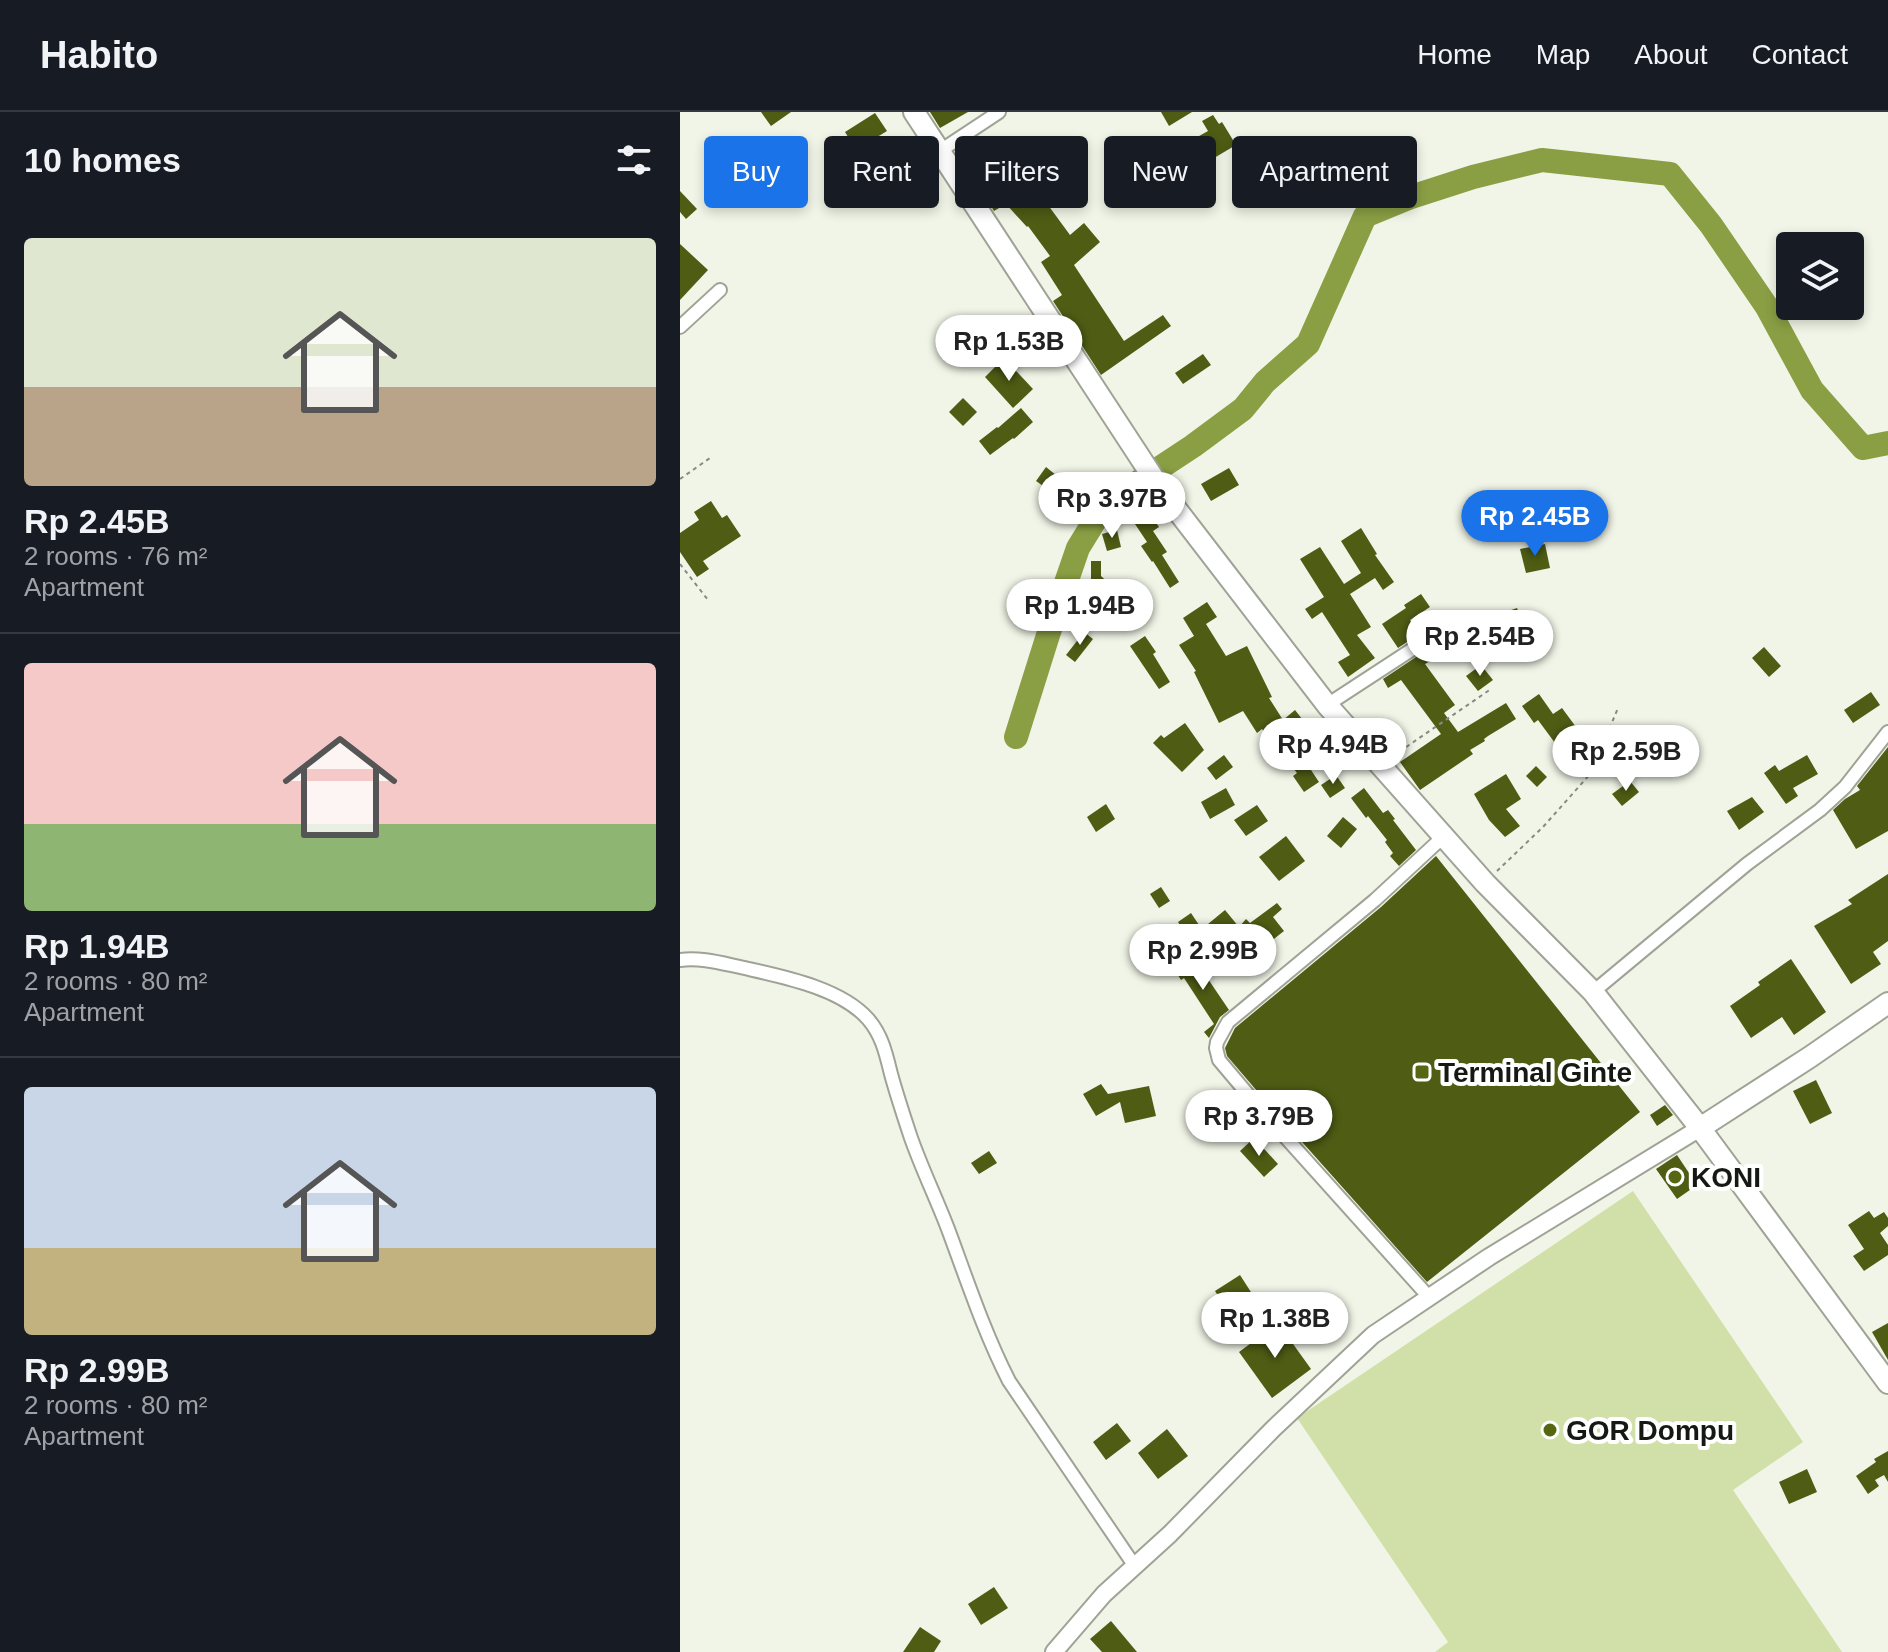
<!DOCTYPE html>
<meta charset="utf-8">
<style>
:root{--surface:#171b24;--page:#242831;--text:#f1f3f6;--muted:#9ea1a6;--line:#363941;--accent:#1a73e8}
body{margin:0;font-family:Arial,sans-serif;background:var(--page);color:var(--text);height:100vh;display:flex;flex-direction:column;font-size:30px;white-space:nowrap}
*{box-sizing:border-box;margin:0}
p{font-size:26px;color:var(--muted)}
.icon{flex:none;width:44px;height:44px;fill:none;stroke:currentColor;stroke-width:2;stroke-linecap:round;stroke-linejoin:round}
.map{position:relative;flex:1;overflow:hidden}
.details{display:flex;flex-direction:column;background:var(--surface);width:680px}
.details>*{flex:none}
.guide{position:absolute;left:24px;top:24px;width:760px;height:72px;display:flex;gap:16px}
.controls{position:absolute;left:1096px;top:120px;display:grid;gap:16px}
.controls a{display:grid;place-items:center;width:88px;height:88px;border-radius:8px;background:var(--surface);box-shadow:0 4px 12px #0003;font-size:40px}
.price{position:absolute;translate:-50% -68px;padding:0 18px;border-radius:28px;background:#fff;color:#222;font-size:26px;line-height:52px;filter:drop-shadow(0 2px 4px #0008)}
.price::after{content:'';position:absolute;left:50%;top:48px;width:24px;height:18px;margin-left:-12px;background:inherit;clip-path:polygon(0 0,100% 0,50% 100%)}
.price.current{background:var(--accent);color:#fff}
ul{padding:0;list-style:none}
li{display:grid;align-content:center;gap:16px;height:424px;padding:0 24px}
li+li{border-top:2px solid var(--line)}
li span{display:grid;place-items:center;height:248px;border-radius:8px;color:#555}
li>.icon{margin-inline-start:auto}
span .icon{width:144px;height:144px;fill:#fffc;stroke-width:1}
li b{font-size:34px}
h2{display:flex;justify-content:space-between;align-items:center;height:96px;padding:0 24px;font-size:34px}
.chip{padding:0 28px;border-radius:8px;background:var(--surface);box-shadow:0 4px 12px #0003;font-size:28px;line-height:72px}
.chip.current{background:var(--accent);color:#fff}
header{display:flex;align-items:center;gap:48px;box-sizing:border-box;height:112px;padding:0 40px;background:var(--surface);border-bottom:2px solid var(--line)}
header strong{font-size:38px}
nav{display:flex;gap:44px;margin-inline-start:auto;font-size:28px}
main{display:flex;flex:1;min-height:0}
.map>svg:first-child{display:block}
</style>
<header>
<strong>Habito</strong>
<nav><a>Home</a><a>Map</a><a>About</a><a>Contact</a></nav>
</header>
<main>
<section class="details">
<h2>10 homes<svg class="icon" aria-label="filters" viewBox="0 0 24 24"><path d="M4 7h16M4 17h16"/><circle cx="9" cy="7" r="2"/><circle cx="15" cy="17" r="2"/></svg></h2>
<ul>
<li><span style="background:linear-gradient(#dfe7d0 60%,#b9a48a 0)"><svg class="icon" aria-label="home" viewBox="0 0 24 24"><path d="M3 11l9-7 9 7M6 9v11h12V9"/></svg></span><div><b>Rp 2.45B</b><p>2 rooms · 76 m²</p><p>Apartment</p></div></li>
<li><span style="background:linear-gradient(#f6c9c9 65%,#8fb573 0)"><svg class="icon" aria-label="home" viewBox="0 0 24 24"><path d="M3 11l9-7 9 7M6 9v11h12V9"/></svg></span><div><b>Rp 1.94B</b><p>2 rooms · 80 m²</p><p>Apartment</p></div></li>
<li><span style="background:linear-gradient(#c9d6e8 65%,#c2b280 0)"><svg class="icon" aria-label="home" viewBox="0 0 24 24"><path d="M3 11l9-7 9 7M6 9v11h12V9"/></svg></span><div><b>Rp 2.99B</b><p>2 rooms · 80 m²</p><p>Apartment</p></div></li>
</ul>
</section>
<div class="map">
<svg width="1208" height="1540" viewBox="0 0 1208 1540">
<rect width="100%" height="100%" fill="#f1f5e7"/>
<polygon fill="#d1e0a8" points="953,1079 1123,1330 1053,1378 1162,1540 755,1540 768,1530 617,1306"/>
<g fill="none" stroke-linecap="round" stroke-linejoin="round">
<polyline stroke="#8a9f44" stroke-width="24" points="336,625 369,520 398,436 425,392 513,334 563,297 585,270 628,232 685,104 731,85 793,65 862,48 990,62 1031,113 1087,195 1132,278 1183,336 1208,331"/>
</g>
<g fill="#4e5c14">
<polygon points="81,0 111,0 91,14"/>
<polygon points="250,0 288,0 260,16"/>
<polygon points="481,0 512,0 489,14"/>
<polygon points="195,1 207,19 176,38 165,20"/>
<polygon points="533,3 539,12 542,10 556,33 529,49 524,40 512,46 505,32 528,19 522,9"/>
<polygon points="331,28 348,53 358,47 365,57 379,48 388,62 367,75 375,89 368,93 390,123 404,111 420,130 394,153 444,229 483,203 491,214 421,263 373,189 382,183 361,150 370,144 348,114 347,115 326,92 314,99 304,83 313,77 296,50"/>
<polygon points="223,36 227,42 233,38 246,55 240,59 246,66 230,77 219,61 213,65 203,51"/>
<polygon points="0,79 17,97 6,107 0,100"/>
<polygon points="0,132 28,158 0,188"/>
<polygon points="523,242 531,253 503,272 495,261"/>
<polygon points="324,246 353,277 333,296 305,265"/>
<polygon points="283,286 297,300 283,314 269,300"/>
<polygon points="341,296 353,310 334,327 333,326 310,343 299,329 317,315 318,316"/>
<polygon points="366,355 376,363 366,376 356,369"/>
<polygon points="549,356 559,373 531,389 521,372"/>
<polygon points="31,389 42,406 47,403 61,424 23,449 29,457 17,465 0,440 0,421 19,408 14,400"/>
<polygon points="468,399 479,415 473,419 487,440 482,443 499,470 490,476 473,449 472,450 461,434 467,430 453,409"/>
<polygon points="681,416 697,442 695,443 714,470 703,478 695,466 670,482 691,515 677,523 695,546 668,565 658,550 670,543 642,500 632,507 625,497 644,485 620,447 640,435 664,472 681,461 661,429"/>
<polygon points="437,418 441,435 427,439 422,422"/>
<polygon points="865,432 870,456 846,461 840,437"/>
<polygon points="411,449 421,449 421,464 436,478 417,499 406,488 411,483"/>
<polygon points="741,482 750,495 730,508 739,522 718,536 702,512 726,496 724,493"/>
<polygon points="527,490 537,505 526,512 546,544 567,534 592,585 589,586 603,608 615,598 637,626 619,640 639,670 624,680 613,664 617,661 582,617 577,621 563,599 539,611 514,560 516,559 499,533 514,524 503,506"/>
<polygon points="837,496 848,526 811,539 800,509"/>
<polygon points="404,520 413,527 395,550 386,543"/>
<polygon points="465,524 476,540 473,542 490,570 479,577 450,534"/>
<polygon points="1084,535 1101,554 1089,565 1072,546"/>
<polygon points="748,537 754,547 745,552 775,593 764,601 778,620 826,591 836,607 808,624 804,627 805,629 790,638 793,642 740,678 720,650 761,622 721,568 708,576 703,567"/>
<polygon points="801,553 813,568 798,579 786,564"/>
<polygon points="1191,580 1200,593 1173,611 1164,598"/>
<polygon points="859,582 873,602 882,596 896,615 875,631 858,608 854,611 842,594"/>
<polygon points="505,611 524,638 502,660 473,631 481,623 484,626"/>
<polygon points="956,625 970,646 954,657 939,636"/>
<polygon points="1208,635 1208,719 1176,737 1153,698 1165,687 1180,678 1177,674"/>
<polygon points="544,643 553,655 536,668 527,656"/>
<polygon points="1127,643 1138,662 1113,676 1118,684 1106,692 1084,661 1095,653 1099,659"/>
<polygon points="856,654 867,665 857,675 846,664"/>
<polygon points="826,662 841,687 826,697 840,714 825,725 809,708 794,682"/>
<polygon points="656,663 665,676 650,686 641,673"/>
<polygon points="950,669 959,680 942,694 932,682"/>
<polygon points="546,676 555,693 530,707 521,690"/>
<polygon points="684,676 703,701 708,698 715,707 713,708 736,738 719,754 710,744 713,741 705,730 707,728 688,704 686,706 671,686"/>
<polygon points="1072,685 1084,700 1059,718 1047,699"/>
<polygon points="426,692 435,707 416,720 407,705"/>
<polygon points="577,693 588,709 566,724 554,708"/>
<polygon points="663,705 677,717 661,736 647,724"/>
<polygon points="606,724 625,749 599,769 579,745"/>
<polygon points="756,744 960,1000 747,1170 589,993 547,944 545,936 555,916 701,795"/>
<polygon points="1208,762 1208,829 1193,840 1201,852 1171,872 1134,814 1172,792 1168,788"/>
<polygon points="481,775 490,789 479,796 470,782"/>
<polygon points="597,791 602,797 593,805 604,819 590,830 580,817 559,838 545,823 540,827 528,812 545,798 559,815 566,807 570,811"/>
<polygon points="511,801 521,816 508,826 498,810"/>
<polygon points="512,846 526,869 528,867 549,898 540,905 529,926 524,920 534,912 504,866 501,868 494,857"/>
<polygon points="1111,847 1146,900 1114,923 1102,905 1071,926 1050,894 1080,873 1078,870"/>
<polygon points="1136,968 1152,1001 1130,1012 1113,979"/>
<polygon points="421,972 428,982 469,974 476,1004 445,1011 440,990 416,1004 403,982"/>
<polygon points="985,993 993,1003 977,1014 970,1003"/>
<polygon points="574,1026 598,1052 584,1065 560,1039"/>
<polygon points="309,1039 317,1051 299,1062 291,1051"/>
<polygon points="997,1043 1017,1073 997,1087 976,1057"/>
<polygon points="1189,1099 1194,1106 1204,1100 1208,1106 1208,1114 1200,1121 1208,1133 1208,1143 1184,1159 1173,1144 1184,1137 1168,1113"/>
<polygon points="560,1163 578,1191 553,1207 535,1179"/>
<polygon points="598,1211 631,1257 592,1286 559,1240"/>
<polygon points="1208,1211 1208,1248 1192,1220"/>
<polygon points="437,1311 451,1329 426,1348 413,1330"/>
<polygon points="487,1317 508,1344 478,1367 458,1341"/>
<polygon points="1208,1339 1208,1370 1204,1363 1195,1368 1199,1374 1188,1382 1176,1364 1196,1350 1194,1347"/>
<polygon points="1127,1357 1137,1380 1109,1392 1099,1370"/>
<polygon points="314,1475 328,1496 301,1513 288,1492"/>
<polygon points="431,1509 457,1540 422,1540 410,1527"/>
<polygon points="240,1515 261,1529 254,1540 223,1540"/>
</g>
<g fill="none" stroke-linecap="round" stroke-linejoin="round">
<defs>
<g id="minor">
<polyline points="260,39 319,0"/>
<polyline points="0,215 40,178"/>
<polyline points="647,593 771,512"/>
<path d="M 0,848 C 19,845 41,851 60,855 C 99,864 160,875 188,907 C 202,923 206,942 211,962 C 217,984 224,1005 231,1026 C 242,1057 256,1086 268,1117 C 287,1168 304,1220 329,1269 L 454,1453"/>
<polyline points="913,880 1067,752 1140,698 1165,675 1208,620"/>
<polyline points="748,1184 582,999 539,948 536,936 537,930 548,910 695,788 763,725"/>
</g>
<polyline id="tertiary" points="374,1540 424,1482 490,1422 593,1317 693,1223 809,1145 1020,1016"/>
<polyline id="primary" points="1020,1016 1130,945 1208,891"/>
<polyline id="trunk" points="234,0 480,376 647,593 805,771 913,880 1020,1016 1208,1271"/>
</defs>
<use href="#minor" stroke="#9fa396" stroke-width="16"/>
<use href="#tertiary" stroke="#9fa396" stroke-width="20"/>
<use href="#primary" stroke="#9fa396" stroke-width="24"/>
<use href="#trunk" stroke="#9fa396" stroke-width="24"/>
<g stroke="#888b81" stroke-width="2" stroke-dasharray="4 4" stroke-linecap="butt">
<polyline points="0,367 30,346"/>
<polyline points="0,452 28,488"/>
<polyline points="713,644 811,577"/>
<polyline points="817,759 863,715 911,661 938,596"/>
</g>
<use href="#minor" stroke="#fff" stroke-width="12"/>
<use href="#tertiary" stroke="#fff" stroke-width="16"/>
<use href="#primary" stroke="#fff" stroke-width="20"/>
<use href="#trunk" stroke="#fff" stroke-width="20"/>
</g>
<g fill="#576711" stroke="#fff" stroke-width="3">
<rect x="734" y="952" width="16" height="16" rx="4"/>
<circle cx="995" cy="1065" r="8"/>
<circle cx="870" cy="1318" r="8"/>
</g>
<g text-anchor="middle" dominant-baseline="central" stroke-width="8" stroke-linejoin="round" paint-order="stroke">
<g font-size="28" font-weight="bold" fill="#161813" stroke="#fff" text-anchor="start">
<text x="758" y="960">Terminal Ginte</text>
<text x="1011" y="1065">KONI</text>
<text x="886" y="1318">GOR Dompu</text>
</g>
</g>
</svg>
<div class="controls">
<a><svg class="icon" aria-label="layers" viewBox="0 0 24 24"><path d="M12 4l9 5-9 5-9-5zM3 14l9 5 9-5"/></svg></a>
</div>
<b class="price" style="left:329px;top:271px">Rp 1.53B</b>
<b class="price" style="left:432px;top:428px">Rp 3.97B</b>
<b class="price current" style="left:855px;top:446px">Rp 2.45B</b>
<b class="price" style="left:400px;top:535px">Rp 1.94B</b>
<b class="price" style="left:800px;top:566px">Rp 2.54B</b>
<b class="price" style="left:653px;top:674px">Rp 4.94B</b>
<b class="price" style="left:946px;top:681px">Rp 2.59B</b>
<b class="price" style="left:523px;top:880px">Rp 2.99B</b>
<b class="price" style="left:579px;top:1046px">Rp 3.79B</b>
<b class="price" style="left:595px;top:1248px">Rp 1.38B</b>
<div class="guide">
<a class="chip current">Buy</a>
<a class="chip">Rent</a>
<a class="chip">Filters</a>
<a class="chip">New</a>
<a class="chip">Apartment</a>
</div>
</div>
</main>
